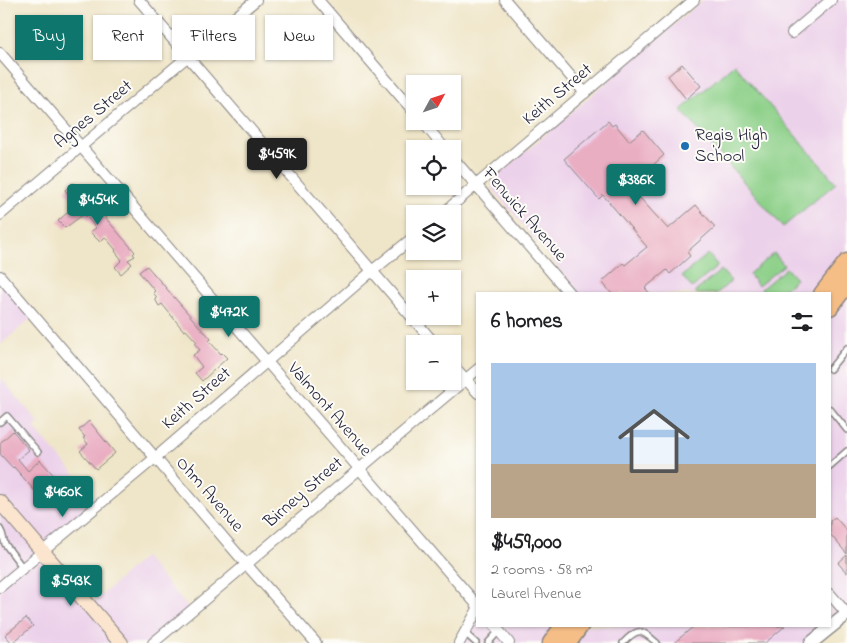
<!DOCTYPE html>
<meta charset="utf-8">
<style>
:root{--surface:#fff;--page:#f6f6f6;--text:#202124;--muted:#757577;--accent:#0f766e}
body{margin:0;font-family:"Indie Flower",sans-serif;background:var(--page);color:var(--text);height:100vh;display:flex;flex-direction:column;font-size:19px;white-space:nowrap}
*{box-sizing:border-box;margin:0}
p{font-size:16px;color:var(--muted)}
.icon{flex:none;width:28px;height:28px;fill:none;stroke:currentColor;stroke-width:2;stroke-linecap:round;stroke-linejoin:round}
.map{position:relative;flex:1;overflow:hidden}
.details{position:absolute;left:476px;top:292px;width:355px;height:335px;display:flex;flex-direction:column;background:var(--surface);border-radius:0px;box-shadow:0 1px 4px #0004}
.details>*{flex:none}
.hud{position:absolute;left:15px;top:15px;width:386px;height:45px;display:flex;gap:10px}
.needle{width:32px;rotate:50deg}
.fabs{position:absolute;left:406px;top:75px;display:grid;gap:10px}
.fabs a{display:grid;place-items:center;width:55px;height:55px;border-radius:0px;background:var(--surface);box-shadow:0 1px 4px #0004;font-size:25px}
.price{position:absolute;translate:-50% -42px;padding:0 11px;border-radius:5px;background:var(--accent);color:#fff;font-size:16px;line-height:32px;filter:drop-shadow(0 1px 2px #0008)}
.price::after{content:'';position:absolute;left:50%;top:30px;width:15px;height:11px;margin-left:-8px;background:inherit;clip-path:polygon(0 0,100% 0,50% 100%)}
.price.on{background:#222;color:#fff}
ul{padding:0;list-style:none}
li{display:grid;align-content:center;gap:10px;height:265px;padding:0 15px}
li span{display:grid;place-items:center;height:155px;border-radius:0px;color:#555}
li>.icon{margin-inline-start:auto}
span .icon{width:90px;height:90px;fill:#fffc;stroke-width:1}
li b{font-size:21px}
h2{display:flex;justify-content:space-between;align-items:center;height:60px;padding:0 15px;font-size:21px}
.chip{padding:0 18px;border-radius:0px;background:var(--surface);box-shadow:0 1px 4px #0004;font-size:18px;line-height:45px}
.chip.on{background:var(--accent);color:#fff}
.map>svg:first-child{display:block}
</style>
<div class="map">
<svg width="847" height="643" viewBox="0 0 847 643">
<rect width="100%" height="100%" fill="#fdfcf7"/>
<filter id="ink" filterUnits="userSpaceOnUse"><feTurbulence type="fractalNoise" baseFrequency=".02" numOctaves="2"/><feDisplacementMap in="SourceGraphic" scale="10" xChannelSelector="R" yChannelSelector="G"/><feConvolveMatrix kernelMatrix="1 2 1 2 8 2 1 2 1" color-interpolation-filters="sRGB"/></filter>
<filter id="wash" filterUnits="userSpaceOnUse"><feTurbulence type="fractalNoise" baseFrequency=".0096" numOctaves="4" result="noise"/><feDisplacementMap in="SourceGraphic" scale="20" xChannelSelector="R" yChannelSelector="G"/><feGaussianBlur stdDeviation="1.12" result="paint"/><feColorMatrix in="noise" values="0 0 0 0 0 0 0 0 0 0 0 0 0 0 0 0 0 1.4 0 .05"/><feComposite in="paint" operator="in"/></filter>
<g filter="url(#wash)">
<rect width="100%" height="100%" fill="#efe5c8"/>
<g fill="#ecd1ea">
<polygon points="703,0 847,0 847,250 814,294 580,294 496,193 492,189 492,183 497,176"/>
<polygon points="0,276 34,316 0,345"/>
<polygon points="847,284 847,614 811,643 572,643 585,626 830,626 830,307"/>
<polygon points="0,377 39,423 34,428 100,503 43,551 90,606 144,557 191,611 153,643 0,643"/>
<polygon points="477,609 478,626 563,626 551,643 459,643"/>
</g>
<g fill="#8dd089" stroke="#587962">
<polygon points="734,64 836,183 783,227 681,110"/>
<polygon points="774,253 784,265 758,286 749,274"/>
<polygon points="708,254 718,266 692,288 682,276"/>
<polygon points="786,268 796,279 779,294 764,294 761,289"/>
<polygon points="721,270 731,281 716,294 697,294 695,292"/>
</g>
<g id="blocks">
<g fill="#eaaec3">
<polygon points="682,64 701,86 686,99 668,76"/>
<polygon points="608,121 612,126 615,124 629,141 643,130 664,155 651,167 652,168 642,176 644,178 631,188 668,229 696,205 715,227 687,252 690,256 670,274 667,270 645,288 650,294 612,294 602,282 623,263 625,265 647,247 603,195 599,199 564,159"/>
<polygon points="73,183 95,208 96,207 135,252 133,254 135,256 128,260 132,264 121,274 115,267 122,260 115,251 116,250 105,237 100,242 90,232 96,228 84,214 65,228 58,221 76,205 65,190"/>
<polygon points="147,266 199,326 204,332 205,332 211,339 209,341 221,354 222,353 227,358 202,381 195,373 202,367 193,355 200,350 195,344 197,342 186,330 184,331 162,304 159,306 155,299 157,297 153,293 155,291 139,272"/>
<polygon points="89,421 115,453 96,469 80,451 88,444 83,438 85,437 79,430"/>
<polygon points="13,431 29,450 18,459 28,471 40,460 60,482 62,480 72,492 58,504 56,502 51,507 49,504 46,506 39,499 41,498 14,467 13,468 0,454 0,443"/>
<polygon points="835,517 847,531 847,554 830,534 830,521"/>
<polygon points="847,555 847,573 838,563"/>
<polygon points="26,618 33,626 12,643 5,635"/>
<polygon points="694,626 785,626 765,643 674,643"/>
</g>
</g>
</g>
<g filter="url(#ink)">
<use href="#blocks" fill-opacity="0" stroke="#888482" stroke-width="1"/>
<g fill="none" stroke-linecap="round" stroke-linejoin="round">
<defs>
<g id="service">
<polyline points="830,369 847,348"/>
<polyline points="830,409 847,430"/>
<polyline points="0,422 7,416 38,452"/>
<polyline points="830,466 847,451"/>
<polyline points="0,529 2,533 5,544 23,568"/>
<polyline points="465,633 476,643"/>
<polyline points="488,643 499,631"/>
<path d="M 623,643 C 639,626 641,630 657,643"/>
</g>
<g id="minor">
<polyline points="139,0 435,344"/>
<polyline points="318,0 415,113"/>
<polyline points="505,0 585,93"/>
<polyline points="792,33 831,0"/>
<polyline points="0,53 478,606"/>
<polyline points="422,121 445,149"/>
<polyline points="452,157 570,294"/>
<polyline points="442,214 694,0"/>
<polyline points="0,215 187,57 256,0"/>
<polyline points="0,276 246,564 316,643"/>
<polyline points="452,364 478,393"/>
<polyline points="0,587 155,458 372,271 415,236"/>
<polyline points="830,594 847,614"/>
<polyline points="495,626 509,643"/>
<polyline points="153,643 478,369"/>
<polyline points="459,643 478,609"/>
</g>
<polyline id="tertiary" points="811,643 847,614"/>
<polyline id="secondary" points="0,502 121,643"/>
<g id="primary">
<polyline points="822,294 847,262"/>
<polyline points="830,307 847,284"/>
<polyline points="551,643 563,626"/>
<polyline points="568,643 580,626"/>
</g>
</defs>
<use href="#service" stroke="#888482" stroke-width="8"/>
<use href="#minor" stroke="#888482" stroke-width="12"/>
<use href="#tertiary" stroke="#888482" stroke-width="15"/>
<use href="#secondary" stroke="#888482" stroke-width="16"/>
<use href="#primary" stroke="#888482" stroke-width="19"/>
<use href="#service" stroke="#fff" stroke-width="5"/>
<use href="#minor" stroke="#fff" stroke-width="10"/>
<use href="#tertiary" stroke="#fff" stroke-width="12"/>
<use href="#secondary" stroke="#fbe5cf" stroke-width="14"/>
<use href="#primary" stroke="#f6be87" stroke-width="16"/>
</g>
</g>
<circle fill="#1f6fb2" stroke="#fdfcf7" stroke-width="2" cx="685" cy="146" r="5"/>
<g text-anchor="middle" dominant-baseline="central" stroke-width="4" stroke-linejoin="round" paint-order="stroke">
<g font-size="18" fill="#22223b" stroke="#fdfcf7">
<text transform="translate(558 95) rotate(-40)">Keith Street</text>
<text transform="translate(94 115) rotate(-40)">Agnes Street</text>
<text transform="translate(524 215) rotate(49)">Fenwick Avenue</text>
<text transform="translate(197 399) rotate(-41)">Keith Street</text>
<text transform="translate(329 410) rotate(49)">Valmont Avenue</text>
<text transform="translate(304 493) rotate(-41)">Birney Street</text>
<text transform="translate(209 495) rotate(49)">Ohm Avenue</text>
</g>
<g font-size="18" fill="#22223b" stroke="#fdfcf7" text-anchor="start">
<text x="695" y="136">Regis High<tspan x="695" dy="21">School</tspan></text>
</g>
</g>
</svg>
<div class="fabs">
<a><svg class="needle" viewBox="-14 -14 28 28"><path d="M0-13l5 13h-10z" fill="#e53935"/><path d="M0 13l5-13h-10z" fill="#757577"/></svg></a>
<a><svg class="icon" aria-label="locate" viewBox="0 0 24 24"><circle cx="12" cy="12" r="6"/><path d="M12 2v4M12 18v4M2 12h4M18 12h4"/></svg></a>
<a><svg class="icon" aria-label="layers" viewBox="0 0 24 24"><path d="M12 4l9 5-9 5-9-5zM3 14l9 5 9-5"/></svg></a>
<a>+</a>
<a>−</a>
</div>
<b class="price on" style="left:277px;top:180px">$459K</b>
<b class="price" style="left:636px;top:206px">$386K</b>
<b class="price" style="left:98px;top:226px">$454K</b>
<b class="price" style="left:229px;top:338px">$472K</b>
<b class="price" style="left:63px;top:518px">$460K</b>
<b class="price" style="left:71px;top:607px">$543K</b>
<div class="hud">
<a class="chip on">Buy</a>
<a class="chip">Rent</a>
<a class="chip">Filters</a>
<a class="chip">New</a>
</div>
<section class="details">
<h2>6 homes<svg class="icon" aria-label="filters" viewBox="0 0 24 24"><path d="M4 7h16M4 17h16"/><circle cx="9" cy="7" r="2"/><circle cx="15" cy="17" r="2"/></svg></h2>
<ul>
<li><span style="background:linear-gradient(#a9c7e8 65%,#b9a48a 0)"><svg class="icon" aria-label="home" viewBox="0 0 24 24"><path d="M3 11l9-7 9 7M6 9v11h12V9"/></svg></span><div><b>$459,000</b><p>2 rooms · 58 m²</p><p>Laurel Avenue</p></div></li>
</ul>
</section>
</div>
